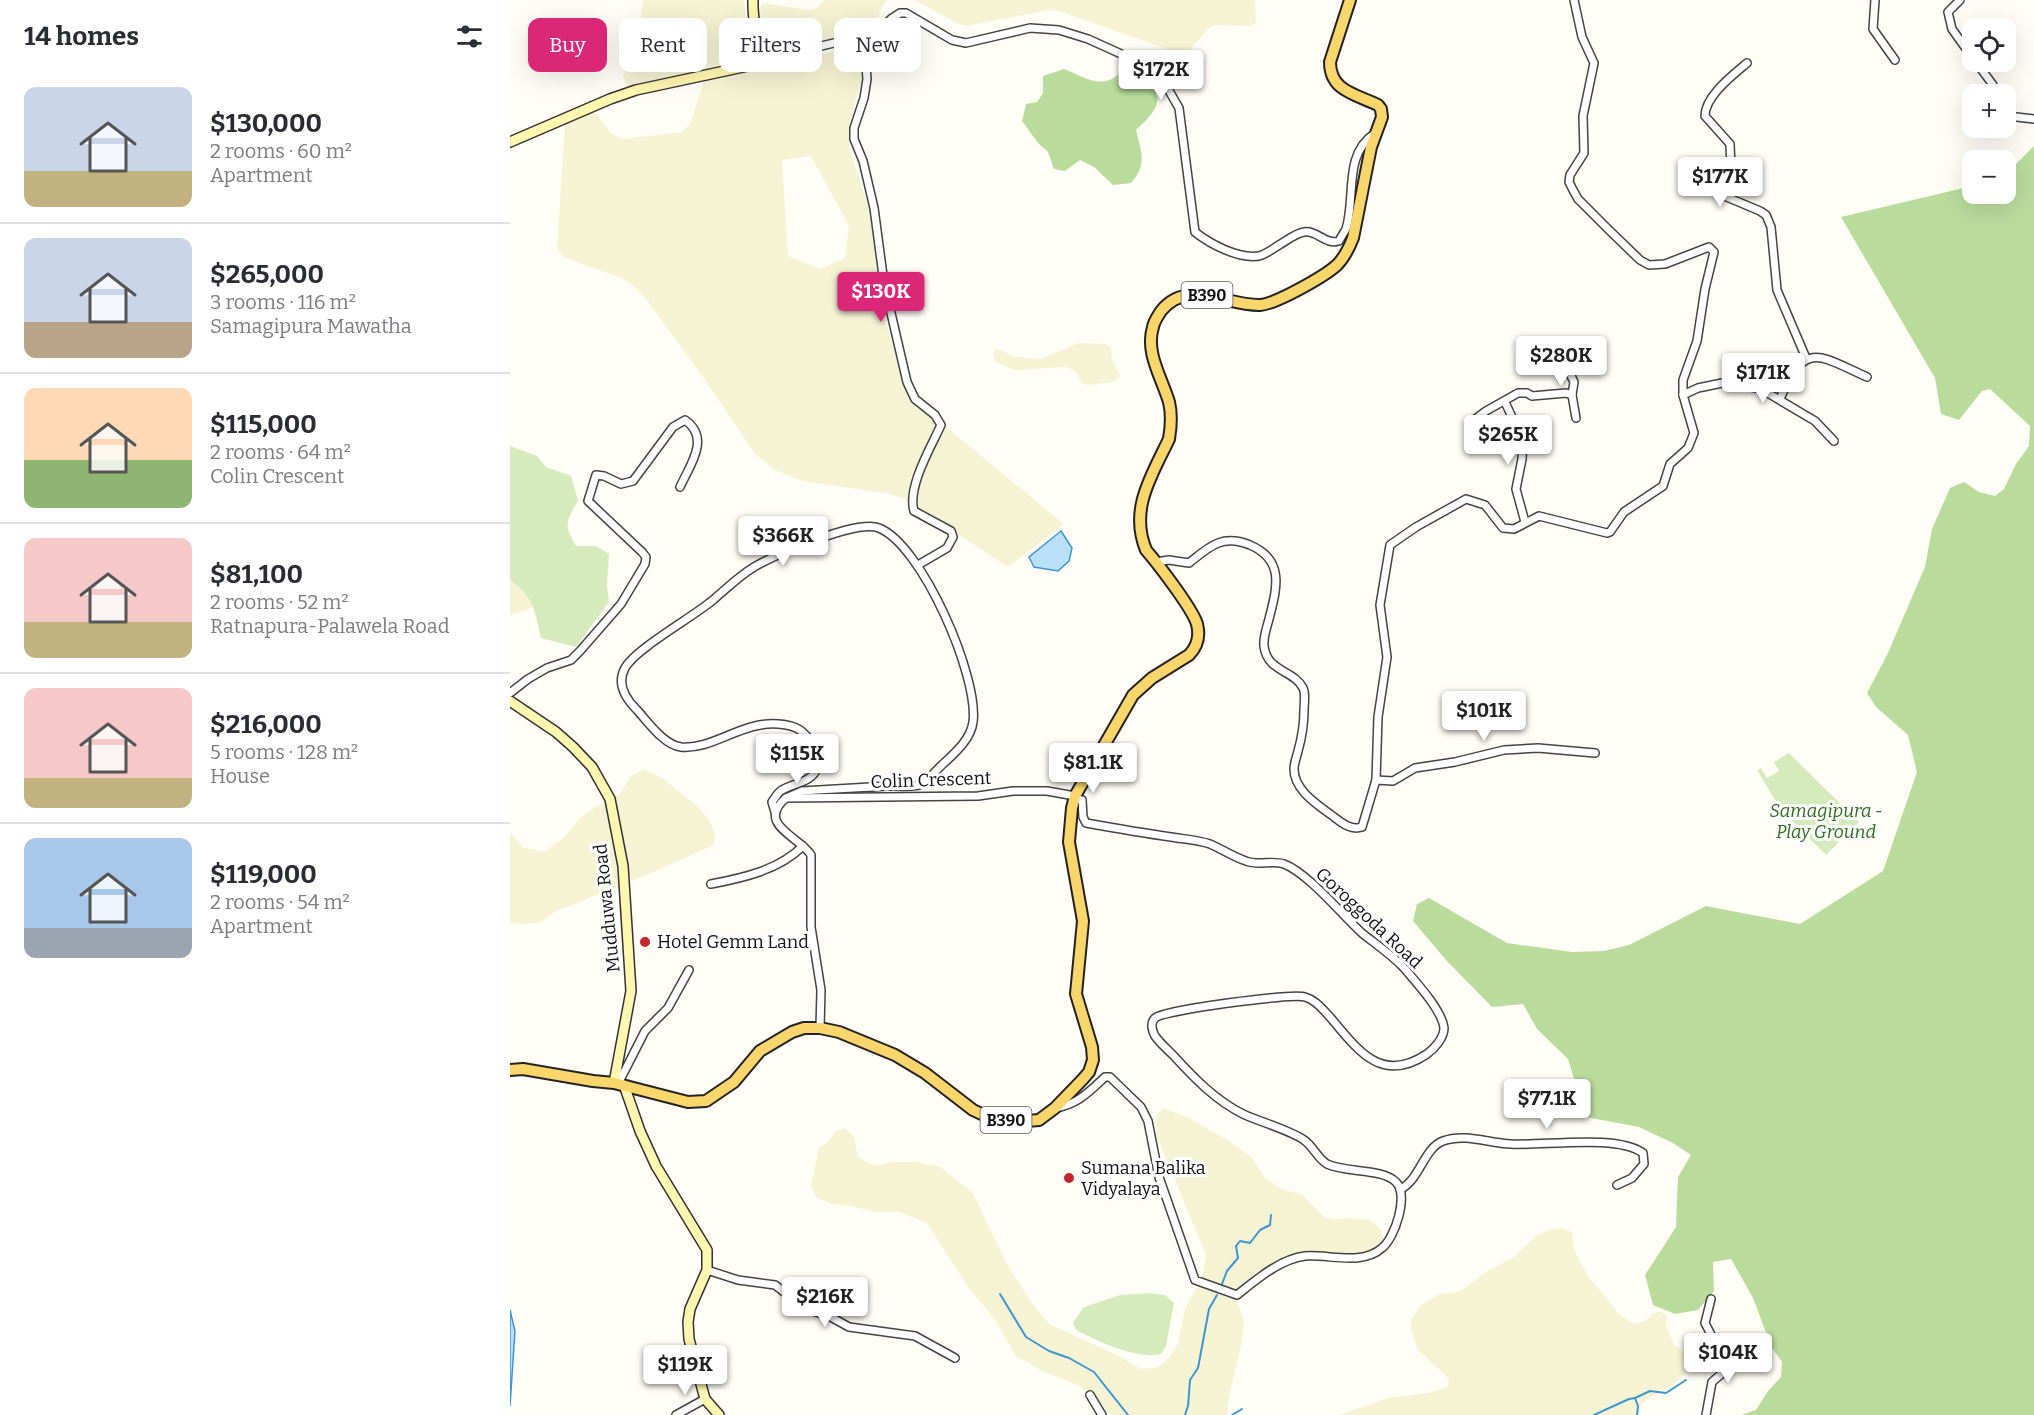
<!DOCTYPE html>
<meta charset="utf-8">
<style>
:root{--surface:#fff;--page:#f7f7f7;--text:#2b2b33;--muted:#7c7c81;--line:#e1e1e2;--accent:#db2777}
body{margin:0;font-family:Bitter,serif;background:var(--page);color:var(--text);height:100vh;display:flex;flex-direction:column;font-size:22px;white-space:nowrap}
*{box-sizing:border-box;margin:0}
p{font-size:20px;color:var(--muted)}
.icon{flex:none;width:33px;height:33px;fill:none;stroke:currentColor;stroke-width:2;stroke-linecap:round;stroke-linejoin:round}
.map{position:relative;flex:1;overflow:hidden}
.details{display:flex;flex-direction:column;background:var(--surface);width:510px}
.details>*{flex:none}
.banner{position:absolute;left:18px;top:18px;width:570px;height:54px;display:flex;gap:12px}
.tools{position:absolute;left:1452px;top:18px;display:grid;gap:12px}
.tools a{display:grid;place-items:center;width:54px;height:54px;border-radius:12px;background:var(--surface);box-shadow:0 6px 24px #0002;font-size:30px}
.price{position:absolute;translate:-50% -51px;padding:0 14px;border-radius:6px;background:#fff;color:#222;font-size:20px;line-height:39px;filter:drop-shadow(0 2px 3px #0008)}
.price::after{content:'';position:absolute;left:50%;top:36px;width:18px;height:14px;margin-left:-9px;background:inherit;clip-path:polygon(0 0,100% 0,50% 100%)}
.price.selected{background:var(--accent);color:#fff}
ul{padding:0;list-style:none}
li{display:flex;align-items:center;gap:18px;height:150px;padding:0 24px}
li+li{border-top:2px solid var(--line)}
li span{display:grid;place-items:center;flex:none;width:168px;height:120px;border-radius:12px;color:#555}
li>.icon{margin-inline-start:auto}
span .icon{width:72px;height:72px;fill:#fffc;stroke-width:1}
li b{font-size:26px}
h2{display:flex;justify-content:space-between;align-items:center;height:72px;padding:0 24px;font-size:26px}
.chip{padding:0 21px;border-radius:12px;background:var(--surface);box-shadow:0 6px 24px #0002;font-size:21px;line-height:54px}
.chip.selected{background:var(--accent);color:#fff}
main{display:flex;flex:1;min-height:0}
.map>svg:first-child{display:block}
</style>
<main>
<section class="details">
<h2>14 homes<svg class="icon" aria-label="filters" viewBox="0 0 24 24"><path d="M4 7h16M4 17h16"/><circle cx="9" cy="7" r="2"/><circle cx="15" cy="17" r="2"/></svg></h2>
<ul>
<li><span style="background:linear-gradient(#c9d6e8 70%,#c2b280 0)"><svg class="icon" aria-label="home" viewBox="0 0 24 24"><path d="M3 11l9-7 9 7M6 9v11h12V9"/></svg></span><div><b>$130,000</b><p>2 rooms · 60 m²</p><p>Apartment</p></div></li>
<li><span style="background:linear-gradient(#c9d6e8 70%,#b9a48a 0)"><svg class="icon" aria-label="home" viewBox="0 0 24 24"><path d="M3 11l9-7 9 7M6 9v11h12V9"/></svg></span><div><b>$265,000</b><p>3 rooms · 116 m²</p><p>Samagipura Mawatha</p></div></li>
<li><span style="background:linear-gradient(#ffd9b3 60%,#8fb573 0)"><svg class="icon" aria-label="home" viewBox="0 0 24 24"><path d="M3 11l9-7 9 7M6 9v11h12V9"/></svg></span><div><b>$115,000</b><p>2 rooms · 64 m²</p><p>Colin Crescent</p></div></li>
<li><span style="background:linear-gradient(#f6c9c9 70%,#c2b280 0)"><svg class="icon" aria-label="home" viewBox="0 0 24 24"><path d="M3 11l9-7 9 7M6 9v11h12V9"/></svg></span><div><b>$81,100</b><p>2 rooms · 52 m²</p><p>Ratnapura-Palawela Road</p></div></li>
<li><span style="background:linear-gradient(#f6c9c9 75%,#c2b280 0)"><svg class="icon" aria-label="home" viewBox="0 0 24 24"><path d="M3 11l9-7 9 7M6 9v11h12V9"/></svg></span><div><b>$216,000</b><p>5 rooms · 128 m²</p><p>House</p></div></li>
<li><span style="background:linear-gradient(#a9c7e8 75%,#9aa5b1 0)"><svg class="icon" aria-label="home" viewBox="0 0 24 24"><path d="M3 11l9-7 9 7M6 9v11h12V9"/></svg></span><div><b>$119,000</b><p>2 rooms · 54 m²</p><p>Apartment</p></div></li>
</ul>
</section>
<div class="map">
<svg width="1524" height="1415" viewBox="0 0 1524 1415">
<rect width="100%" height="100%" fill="#fffdf5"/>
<g fill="#f6f3d4" fill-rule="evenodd">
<polygon points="133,0 234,0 241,55 237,59 120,88 117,86 113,76 127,44"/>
<polygon points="314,0 378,0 373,4 366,23 363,28 261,55 256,53 250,8 253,3 299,10 307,8"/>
<polygon points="405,0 745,0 746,23 739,26 705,25 698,29 676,54 668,53 549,11 540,10 456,26 446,23"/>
<path d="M 339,50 L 347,57 L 352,66 L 351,83 L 339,122 L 339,148 L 360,211 L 374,316 L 399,398 L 436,427 L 554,524 L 498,567 L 393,498 L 380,494 L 293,481 L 265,470 L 245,454 L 193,377 L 137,300 L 124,286 L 114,279 L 55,258 L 47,249 L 55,124 L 82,110 L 102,134 L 113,139 L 172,132 L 180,124 L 194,81 L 327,51 ZM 301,156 L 339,226 L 335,258 L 310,269 L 278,256 L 272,160 Z"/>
<polygon points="568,343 595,344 601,346 602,361 611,376 602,382 579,385 572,384 567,373 557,367 505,370 486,362 483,355 485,349 491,350 504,357 531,359"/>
<polygon points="0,580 7,584 24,604 19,609 0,615"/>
<polygon points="134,769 152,778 187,806 199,820 205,834 204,845 143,872 45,912 31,922 14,924 0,922 0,833 14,848 34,852 55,837 71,817 87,806 110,794 121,776"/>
<polygon points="653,1108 679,1118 719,1141 742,1158 754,1177 773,1190 791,1194 814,1217 822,1219 840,1218 860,1220 871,1229 873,1240 866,1249 852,1253 789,1254 771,1263 761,1265 745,1273 733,1285 727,1293 726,1300 734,1320 732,1341 719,1397 717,1415 602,1415 570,1386 532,1371 506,1356 485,1320 458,1287 417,1223 389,1212 365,1212 341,1206 321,1204 307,1198 301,1186 309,1147 317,1143 326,1131 335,1128 344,1137 348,1157 364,1166 383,1162 407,1162 430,1167 462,1192 497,1264 519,1299 539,1324 611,1357 630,1369 647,1368 659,1358 668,1344 675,1308 692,1278 696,1255 646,1134 647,1116"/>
<polygon points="1052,1228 1062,1232 1064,1250 1078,1276 1110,1315 1123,1324 1135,1321 1143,1314 1150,1311 1157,1316 1156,1327 1165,1346 1190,1358 1186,1364 1162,1386 1144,1395 1132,1403 1129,1415 829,1415 878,1398 918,1393 936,1388 939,1383 937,1377 908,1350 901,1330 901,1320 911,1305 930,1294 944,1293 954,1289 974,1273 1004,1257 1026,1236 1038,1230"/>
</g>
<g fill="#d5ebbd">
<path d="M 0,446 L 27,456 L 36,467 L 61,476 L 68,500 C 56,523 53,523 66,546 L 86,546 L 99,554 L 97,585 L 99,602 L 66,647 L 31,638 C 25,612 24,596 0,580 Z"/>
<polygon points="1279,753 1349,822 1316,855 1271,810 1247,770 1251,768 1257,778 1269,771 1264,762"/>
<path d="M 639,1293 L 655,1295 L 664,1303 L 656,1346 L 651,1354 C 628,1360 587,1341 566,1330 L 563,1322 L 574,1307 L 610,1295 Z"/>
</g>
<g fill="#b9dc9c">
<path d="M 554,69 C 575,77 592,91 611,72 L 631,74 C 635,80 643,87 646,93 C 652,108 635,121 626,130 C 631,152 638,164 621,183 L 603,185 L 584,167 L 570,160 L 555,171 L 544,169 L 538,152 L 528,143 L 512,121 L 516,104 L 527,102 L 533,93 L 533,76 Z"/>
<polygon points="1524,146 1524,1415 1231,1415 1246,1410 1258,1391 1271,1377 1272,1362 1262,1348 1243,1298 1221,1259 1203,1262 1204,1291 1188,1310 1165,1314 1143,1305 1135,1275 1166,1227 1168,1177 1181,1155 1163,1143 1129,1127 1076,1117 1058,1059 1027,1029 1013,1004 982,1007 936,960 903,921 907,904 919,898 997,943 1062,952 1094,951 1119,945 1196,906 1290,924 1373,871 1407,772 1398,735 1366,707 1357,693 1377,655 1415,567 1422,529 1440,488 1454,482 1469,492 1485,496 1494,489 1506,464 1519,446 1520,426 1480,389 1472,391 1449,420 1431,414 1425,378 1331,217 1462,186 1462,194 1496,194 1496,174"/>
</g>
<g fill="#b9e0f7" stroke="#3f96cf" stroke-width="1.5">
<polygon points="551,531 562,548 559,561 548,571 524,567 519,557"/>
<polygon points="0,1310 5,1331 0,1406"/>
</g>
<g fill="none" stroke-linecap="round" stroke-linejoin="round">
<g stroke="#3f96cf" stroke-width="2">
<polyline points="712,1284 717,1271 728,1258 726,1246 730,1241 740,1243 750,1230 760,1225 761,1215"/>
<polyline points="490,1294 516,1337 539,1351 559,1358 584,1372 618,1415"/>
<polyline points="675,1415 678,1406 680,1380 688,1368 699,1309 707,1295"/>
<polyline points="722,1415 732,1409"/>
<polyline points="1084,1415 1119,1399 1125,1398"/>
<polyline points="1127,1415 1128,1406 1125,1398 1140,1391 1156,1393 1176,1380"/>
</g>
<defs>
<g id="street">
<polyline points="1365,0 1363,29 1385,60"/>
<polyline points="1450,0 1438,12 1442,29 1462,57"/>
<path d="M 342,40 L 356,66 L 357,79 L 354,98 L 344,128 L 344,139 L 353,161 L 364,208 L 374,283 L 397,382 L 405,399 L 425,415 L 431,425 C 421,447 397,487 404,511 L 441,531 L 443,537 L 437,548 L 408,565"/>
<path d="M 248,61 L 366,33 L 381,19 L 390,13 L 396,13 L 442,40 L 456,43 L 520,28 L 549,30 L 578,39 L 640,67 L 654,82 L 669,108 L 685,232 C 700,244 728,259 749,256 C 756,254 763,249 769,245 C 776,241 786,233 794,232 C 807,230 815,245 829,241 C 831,237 834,233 836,229 C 846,198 833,155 864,134"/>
<polyline points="1466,62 1483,85 1482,94"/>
<path d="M 1237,63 C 1223,75 1195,96 1195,116 L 1220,144 L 1221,169 L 1212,195 L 1250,211 L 1256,215 L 1261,227 L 1267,290 L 1296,358"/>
<polyline points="1496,113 1498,116 1524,119"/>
<polyline points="1044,349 1052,357 1064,382 1062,395 1066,418"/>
<polyline points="1173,395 1188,388 1217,382 1251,389 1305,421 1324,441"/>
<path d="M 1270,399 C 1295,340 1308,355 1357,377"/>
<polyline points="995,402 1013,441 1012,459 1006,489 1015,522"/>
<polyline points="960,423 976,411 1008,393 1017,393 1022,396 1056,393 1062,395"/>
<path d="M 646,562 L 659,560 L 679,563 C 700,546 712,534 740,545 C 775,560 767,588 759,619 C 757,627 753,637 754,646 C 757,672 784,670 793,688 C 796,694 794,703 794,710 C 794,725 792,737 788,751 C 787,756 784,763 784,769 C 784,789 805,803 820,814 C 830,821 839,831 852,827 L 866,780 L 868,717 L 877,657 L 870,605 L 880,545 L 906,527 L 956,499 L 975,505 L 993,528 L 1004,529 L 1029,516 L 1097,533 L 1100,532 L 1114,512 L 1153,486 L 1160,464 L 1178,448 L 1184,433 L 1173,395 L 1173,380 L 1187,341 L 1195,289 L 1204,252 L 1199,247 L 1155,264 L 1139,265 L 1130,260 L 1099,230 L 1068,199 L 1063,190 L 1059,182 L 1060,175 L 1074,153 L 1073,116 L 1084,63 L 1072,37 L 1064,0"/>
<path d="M 0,693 L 18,679 L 37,668 L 61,660 L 70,651 L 111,604 L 135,564 L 136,557 L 132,552 L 78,501 L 86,475 L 94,476 L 111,484 L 123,481 L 163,427 L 175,420 C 201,438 180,465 170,487"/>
<polyline points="866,780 883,781 905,768 945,762 994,750 1028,748 1085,753"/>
<path d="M 265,812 L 262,802 C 265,798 268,792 272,790 C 283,783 303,782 307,768 C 311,756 306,749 299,739 C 291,728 282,725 268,724 C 232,721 203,750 171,747 C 154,745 138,722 127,710 C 116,699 106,684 115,668 C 125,649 183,617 203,600 C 216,589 229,576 244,567 C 265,555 347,519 369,528 C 412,545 469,677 463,722 C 461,739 445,753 433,764 C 426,770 417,782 409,785 C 400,787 387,786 377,786 C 349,788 320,789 292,791 L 276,798"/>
<path d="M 201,884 C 233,878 269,870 293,846"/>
<path d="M 310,1028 L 311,990 L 301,927 L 301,855 C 290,837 245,824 276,798 L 468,796 L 503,791 L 537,791 L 565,796"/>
<polyline points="108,1084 135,1031 158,1008 179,970"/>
<path d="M 545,1108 C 567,1105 580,1091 595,1077 L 600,1077 L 631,1107 L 638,1121 L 649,1177 L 685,1280 L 727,1295 C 746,1280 770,1259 795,1256 C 819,1254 852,1266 872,1248 C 885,1238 899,1195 886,1182 C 872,1168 836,1173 817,1164 C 808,1159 803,1146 794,1140 C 780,1130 750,1122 733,1114 C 705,1100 684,1078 663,1055 C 657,1049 650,1043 645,1036 C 642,1031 640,1023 645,1018 C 654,1010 781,993 795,997 C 806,1000 812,1009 820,1017 C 847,1049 871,1085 917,1054 C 924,1049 934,1038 934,1028 C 932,1010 905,981 894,968 C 882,955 867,945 853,934 C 833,916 798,873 774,864 C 762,860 748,866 736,861 C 723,857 712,849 700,844 C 688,840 673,839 661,837 C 633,833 604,828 576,823 L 573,817 L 572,800 L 565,799"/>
<path d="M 891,1189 C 910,1179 914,1148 933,1141 C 955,1133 978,1143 1001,1144 C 1033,1146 1107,1134 1133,1153 L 1134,1164 L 1122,1178 L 1107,1185"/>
<polyline points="197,1270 228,1280 265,1285 296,1309 319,1316 339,1327 405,1336 445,1358"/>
<polyline points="580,1395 592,1415"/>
<polyline points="166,1415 195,1399"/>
<polyline points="1196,1415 1202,1382 1216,1370 1212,1356 1195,1323 1201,1299"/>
</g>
<g id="secondary">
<path d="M 0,142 L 100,99 L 126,90 L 238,66 L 248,61 C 249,41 242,21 243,0"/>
<polyline points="0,701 46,732 63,747 82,767 100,799 113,866 121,991 104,1083"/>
<polyline points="114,1085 130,1131 146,1166 197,1250 197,1270 180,1309 178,1322 179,1339 195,1399 209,1415"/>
</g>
<path id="primary" d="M 0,1070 L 13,1069 L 83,1081 L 104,1083 L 178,1102 L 196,1101 L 224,1082 L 250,1051 L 282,1032 L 294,1028 L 310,1028 L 329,1032 L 385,1055 L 415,1073 L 463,1110 L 478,1117 L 505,1122 L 529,1120 L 545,1108 L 573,1079 L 579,1072 L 583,1060 L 582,1047 L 566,994 L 573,921 L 559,842 L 562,808 L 565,796 L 623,695 L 642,678 L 679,655 C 688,646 690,636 687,624 C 682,608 648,564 636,550 C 619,509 642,475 659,439 C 661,427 662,414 659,402 C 652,378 635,353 643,327 C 644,321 648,316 651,311 C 677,278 717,306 750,305 C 766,304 815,276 827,265 C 835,257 839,248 843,238 L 861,147 L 872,117 L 871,109 L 868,105 C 845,94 820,91 820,62 L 840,0"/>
</defs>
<use href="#street" stroke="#444" stroke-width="10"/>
<use href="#secondary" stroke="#333" stroke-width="12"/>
<use href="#primary" stroke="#222" stroke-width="14"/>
<use href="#street" stroke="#fff" stroke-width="7"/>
<use href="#secondary" stroke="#fff6b0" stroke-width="9"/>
<use href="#primary" stroke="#f9d66b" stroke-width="10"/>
</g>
<g fill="#c4262e" stroke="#fff" stroke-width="2">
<circle cx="135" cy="942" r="6"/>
<circle cx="559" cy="1178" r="6"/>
</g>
<g text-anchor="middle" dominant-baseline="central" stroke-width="6" stroke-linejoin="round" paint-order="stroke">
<g fill="#fff" stroke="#585858" stroke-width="1.5">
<rect x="671.5" y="282" width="51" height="26" rx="4.5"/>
<rect x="470.5" y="1107" width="51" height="26" rx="4.5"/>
</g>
<g font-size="16" font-weight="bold" fill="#111">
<text x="697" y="295">B390</text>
<text x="496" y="1120">B390</text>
</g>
<g font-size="18" fill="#111" stroke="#fff">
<text transform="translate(421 780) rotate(-2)">Colin Crescent</text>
<text transform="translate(97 908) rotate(-96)">Mudduwa Road</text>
<text transform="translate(859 918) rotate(43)">Goroggoda Road</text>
</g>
<g font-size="18" font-style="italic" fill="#2f6b1f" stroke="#fff">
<text x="1316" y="811">Samagipura -<tspan x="1316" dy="21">Play Ground</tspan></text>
</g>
<g font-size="18" fill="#111" stroke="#fff" text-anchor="start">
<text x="147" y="942">Hotel Gemm Land</text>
<text x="571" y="1168">Sumana Balika<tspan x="571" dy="21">Vidyalaya</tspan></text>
</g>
</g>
</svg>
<div class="tools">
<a><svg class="icon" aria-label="locate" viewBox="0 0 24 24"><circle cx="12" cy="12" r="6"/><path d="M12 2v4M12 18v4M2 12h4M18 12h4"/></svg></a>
<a>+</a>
<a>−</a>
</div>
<b class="price" style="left:651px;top:101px">$172K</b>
<b class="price" style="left:1210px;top:208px">$177K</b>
<b class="price selected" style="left:371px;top:323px">$130K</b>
<b class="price" style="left:1051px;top:387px">$280K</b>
<b class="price" style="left:1253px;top:404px">$171K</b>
<b class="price" style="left:998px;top:466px">$265K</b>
<b class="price" style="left:273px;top:567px">$366K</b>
<b class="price" style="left:974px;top:742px">$101K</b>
<b class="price" style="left:287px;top:785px">$115K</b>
<b class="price" style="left:583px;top:794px">$81.1K</b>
<b class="price" style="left:1037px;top:1130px">$77.1K</b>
<b class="price" style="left:315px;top:1328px">$216K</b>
<b class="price" style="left:1218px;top:1384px">$104K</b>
<b class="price" style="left:175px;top:1396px">$119K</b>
<div class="banner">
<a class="chip selected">Buy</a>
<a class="chip">Rent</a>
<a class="chip">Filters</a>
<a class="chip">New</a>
</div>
</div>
</main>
